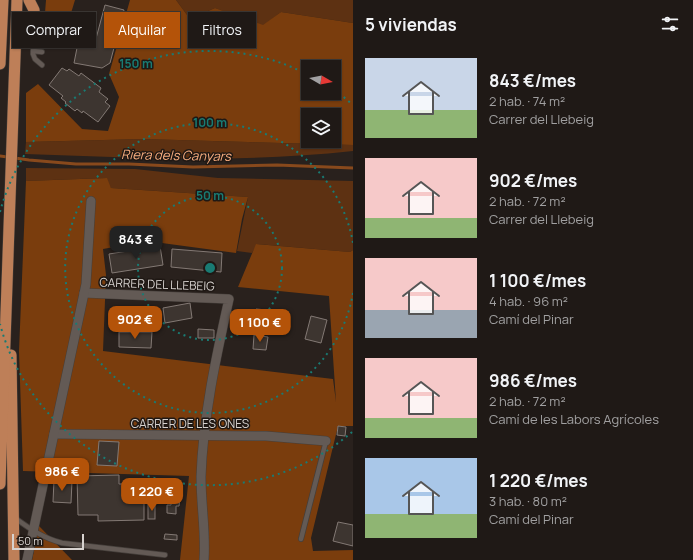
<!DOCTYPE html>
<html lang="es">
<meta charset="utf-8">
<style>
:root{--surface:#1f1916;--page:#27221f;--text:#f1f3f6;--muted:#a1a0a1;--line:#3c3835;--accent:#b45309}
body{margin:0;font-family:Manrope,sans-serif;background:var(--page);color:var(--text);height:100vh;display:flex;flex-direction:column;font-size:15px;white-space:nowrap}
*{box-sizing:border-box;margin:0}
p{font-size:13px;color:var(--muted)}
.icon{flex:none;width:22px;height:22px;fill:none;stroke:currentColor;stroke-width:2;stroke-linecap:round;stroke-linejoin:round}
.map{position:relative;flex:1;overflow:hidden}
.panel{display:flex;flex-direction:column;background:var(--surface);width:340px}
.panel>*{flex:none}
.top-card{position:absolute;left:12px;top:12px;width:281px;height:36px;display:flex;gap:8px}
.needle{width:26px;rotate:99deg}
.controls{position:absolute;left:301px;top:60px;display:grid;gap:8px}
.controls a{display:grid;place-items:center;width:40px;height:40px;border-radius:0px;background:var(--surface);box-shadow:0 1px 3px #0004,0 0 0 1px var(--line);font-size:20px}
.scale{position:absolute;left:12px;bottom:10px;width:72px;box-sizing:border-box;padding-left:4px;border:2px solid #d7d2cf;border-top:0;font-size:11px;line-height:14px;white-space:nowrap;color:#d7d2cf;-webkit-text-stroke:3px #1f1814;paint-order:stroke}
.price{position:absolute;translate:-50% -34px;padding:0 9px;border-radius:8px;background:var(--accent);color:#fff;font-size:13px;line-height:26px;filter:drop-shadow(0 1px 2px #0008)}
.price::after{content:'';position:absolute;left:50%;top:24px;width:12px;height:9px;margin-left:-6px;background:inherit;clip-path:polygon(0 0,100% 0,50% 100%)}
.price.on{background:#222;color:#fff}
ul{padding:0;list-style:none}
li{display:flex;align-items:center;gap:12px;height:100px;padding:0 12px}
li span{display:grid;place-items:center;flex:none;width:112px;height:80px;border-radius:0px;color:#555}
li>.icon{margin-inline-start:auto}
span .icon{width:48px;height:48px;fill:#fffc;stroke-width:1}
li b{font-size:17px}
h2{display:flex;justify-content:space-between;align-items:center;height:48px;padding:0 12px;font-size:17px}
.pill{padding:0 14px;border-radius:0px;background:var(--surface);box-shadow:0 1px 3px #0004,0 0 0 1px var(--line);font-size:14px;line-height:36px}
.pill.on{background:var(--accent);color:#fff}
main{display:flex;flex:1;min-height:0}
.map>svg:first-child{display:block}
</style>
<main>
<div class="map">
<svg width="353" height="560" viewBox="0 0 353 560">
<rect width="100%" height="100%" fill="#29211d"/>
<g fill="#5d3112">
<polygon points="176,0 353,0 353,23 281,12 263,26 215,8 190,19"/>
<path d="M 143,139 L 353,145 L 353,151 C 244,163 134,158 25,154 L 26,142 Z"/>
<polygon points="26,168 135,169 218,178 353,181 353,250 350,252 257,244 252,253 237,251 248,197 111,188 105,178 26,181"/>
</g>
<g fill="#7a3d0d" fill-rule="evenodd">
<polygon points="46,0 75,0 60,49 43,39"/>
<path d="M 130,0 L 176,0 L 190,19 L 215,8 L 263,25 L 281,12 L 353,23 L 353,145 L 143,139 L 26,142 L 26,93 L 38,84 L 82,129 L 108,131 L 119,97 L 109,74 ZM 308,67 L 334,67 L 334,93 L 308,93 ZM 308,115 L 334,115 L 334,141 L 308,141 Z"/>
<polygon points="107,178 111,188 248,197 242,219 236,253 147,241 103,249 106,275 103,351 333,379 336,402 329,296 238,287 256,244 350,252 353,250 353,426 338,426 311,538 313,551 353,550 353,560 180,560 189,476 23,471 19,351 26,181"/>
<polygon points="39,526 72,560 32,560"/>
</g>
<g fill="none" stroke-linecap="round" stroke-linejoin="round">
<polyline stroke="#88491c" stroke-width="3" points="0,156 29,160 76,164 129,164 193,167 277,165 353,168"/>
</g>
<g fill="#3d3530" stroke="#837974">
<polygon points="105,5 124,10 110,63 102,68 74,63 78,43 94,46"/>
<polygon points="62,68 67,71 69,69 79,76 81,73 101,88 99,92 108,99 105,102 110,106 98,122 83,111 82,113 77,109 75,111 65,103 66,102 61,98 63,96 49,85"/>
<polygon points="160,246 163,265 112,273 109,254"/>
<polygon points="172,249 222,253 221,272 171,267"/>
<polygon points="190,303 192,318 165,323 163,308"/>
<polygon points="256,309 267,310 266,322 255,321"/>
<polygon points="145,312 158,314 157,322 144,321"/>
<polygon points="311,316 327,320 321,343 305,339"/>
<polygon points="198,329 214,330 214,338 198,338"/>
<polygon points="119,332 152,332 151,348 119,347"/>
<polygon points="254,335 268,337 266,350 253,349"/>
<polygon points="338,426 346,427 345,436 337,435"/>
<polygon points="99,441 119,442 117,466 97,465"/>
<polygon points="119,475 119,484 144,484 144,520 98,521 98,515 78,515 77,476"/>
<polygon points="54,480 72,481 71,503 53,502"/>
<polygon points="170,482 176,482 176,488 170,487"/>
<rect x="158" y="483" width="6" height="6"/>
<polygon points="172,490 181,491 179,506 176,506 176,514 167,513 167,505 171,505"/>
<rect x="148" y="504" width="7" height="15"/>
<polygon points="338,522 353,525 353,546 333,541"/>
<polygon points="165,534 177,535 177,540 164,539"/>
</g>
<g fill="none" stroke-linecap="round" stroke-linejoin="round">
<defs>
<g id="service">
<polyline points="35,23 33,54 35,59 42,65"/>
<polyline points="33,51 42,52"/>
<path d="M 15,518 C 30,529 43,538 62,543 L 165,555"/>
<polyline points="301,539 326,441"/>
</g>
<g id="minor">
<path d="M 84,293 L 229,299 C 216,357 203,417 201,477 C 201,505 206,533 204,560"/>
<polyline points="54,434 266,436 326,441"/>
<polyline points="27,560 86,284 91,201"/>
</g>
<g id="trunk">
<polyline points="29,0 34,10 35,23"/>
<polyline points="0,64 3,0"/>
<polyline points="11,355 14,560"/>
<polyline points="0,484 17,0"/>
</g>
</defs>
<use href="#service" stroke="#453f3b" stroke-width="6"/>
<use href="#minor" stroke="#453f3b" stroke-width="10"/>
<use href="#trunk" stroke="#453f3b" stroke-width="12"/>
<use href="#service" stroke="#635a55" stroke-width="4.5"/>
<use href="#minor" stroke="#635a55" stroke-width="9"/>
<use href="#trunk" stroke="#be7f58" stroke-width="11"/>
</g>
<g fill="none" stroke="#197b73" stroke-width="2" stroke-dasharray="2 4">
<circle cx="210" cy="268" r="72"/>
<path d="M353 293A145 145 0 1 1 353 243"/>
<path d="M352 432A217 217 0 0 1 0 324M0 212A217 217 0 0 1 307 74M334 90A217 217 0 0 1 352 104"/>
</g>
<g text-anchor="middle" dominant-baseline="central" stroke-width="3" stroke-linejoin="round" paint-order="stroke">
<g font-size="12" fill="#d7d2cf" stroke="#1f1814">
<text transform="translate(157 284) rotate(2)">CARRER DEL LLEBEIG</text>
<text x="190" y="423">CARRER DE LES ONES</text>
</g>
<g font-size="13" font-style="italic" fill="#f7ad7f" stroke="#1f1814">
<text transform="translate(176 155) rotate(1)">Riera dels Canyars</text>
</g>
</g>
<circle cx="210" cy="268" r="6" fill="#197b73" stroke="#1f1814" stroke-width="2"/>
<g font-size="12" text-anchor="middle" font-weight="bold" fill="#197b73" stroke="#1f1814" stroke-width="3" stroke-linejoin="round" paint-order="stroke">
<text x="136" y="68">150 m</text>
<text x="210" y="127">100 m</text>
<text x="210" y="200">50 m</text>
</g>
</svg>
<div class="controls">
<a><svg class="needle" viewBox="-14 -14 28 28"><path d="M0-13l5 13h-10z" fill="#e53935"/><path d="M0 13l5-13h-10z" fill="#a1a0a1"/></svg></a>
<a><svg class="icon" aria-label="layers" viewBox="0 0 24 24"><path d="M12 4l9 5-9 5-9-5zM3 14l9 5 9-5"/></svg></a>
</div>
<div class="scale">50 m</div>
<b class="price on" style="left:136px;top:260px">843 €</b>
<b class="price" style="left:135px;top:340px">902 €</b>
<b class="price" style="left:260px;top:343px">1 100 €</b>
<b class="price" style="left:62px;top:492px">986 €</b>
<b class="price" style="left:152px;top:512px">1 220 €</b>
<div class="top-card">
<a class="pill">Comprar</a>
<a class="pill on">Alquilar</a>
<a class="pill">Filtros</a>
</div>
</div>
<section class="panel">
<h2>5 viviendas<svg class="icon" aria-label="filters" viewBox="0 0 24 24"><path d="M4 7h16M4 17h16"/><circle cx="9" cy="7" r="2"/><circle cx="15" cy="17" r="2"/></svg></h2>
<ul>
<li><span style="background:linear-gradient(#c9d6e8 65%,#8fb573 0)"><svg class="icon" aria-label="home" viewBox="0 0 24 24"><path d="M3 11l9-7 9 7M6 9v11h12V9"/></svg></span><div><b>843 €/mes</b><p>2 hab. · 74 m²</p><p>Carrer del Llebeig</p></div></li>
<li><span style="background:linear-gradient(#f6c9c9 75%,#8fb573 0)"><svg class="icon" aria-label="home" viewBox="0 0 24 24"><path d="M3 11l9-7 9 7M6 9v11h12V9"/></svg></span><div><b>902 €/mes</b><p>2 hab. · 72 m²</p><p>Carrer del Llebeig</p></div></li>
<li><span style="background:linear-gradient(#f6c9c9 65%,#9aa5b1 0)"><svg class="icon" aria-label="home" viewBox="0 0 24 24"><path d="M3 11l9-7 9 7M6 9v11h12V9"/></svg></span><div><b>1 100 €/mes</b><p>4 hab. · 96 m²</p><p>Camí del Pinar</p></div></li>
<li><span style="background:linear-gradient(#f6c9c9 75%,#8fb573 0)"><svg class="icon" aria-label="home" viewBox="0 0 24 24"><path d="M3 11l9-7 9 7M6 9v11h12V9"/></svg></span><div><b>986 €/mes</b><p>2 hab. · 72 m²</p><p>Camí de les Labors Agrícoles</p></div></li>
<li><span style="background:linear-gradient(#a9c7e8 70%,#8fb573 0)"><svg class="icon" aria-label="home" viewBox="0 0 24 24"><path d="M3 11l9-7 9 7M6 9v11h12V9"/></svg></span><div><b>1 220 €/mes</b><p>3 hab. · 80 m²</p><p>Camí del Pinar</p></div></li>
</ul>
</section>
</main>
